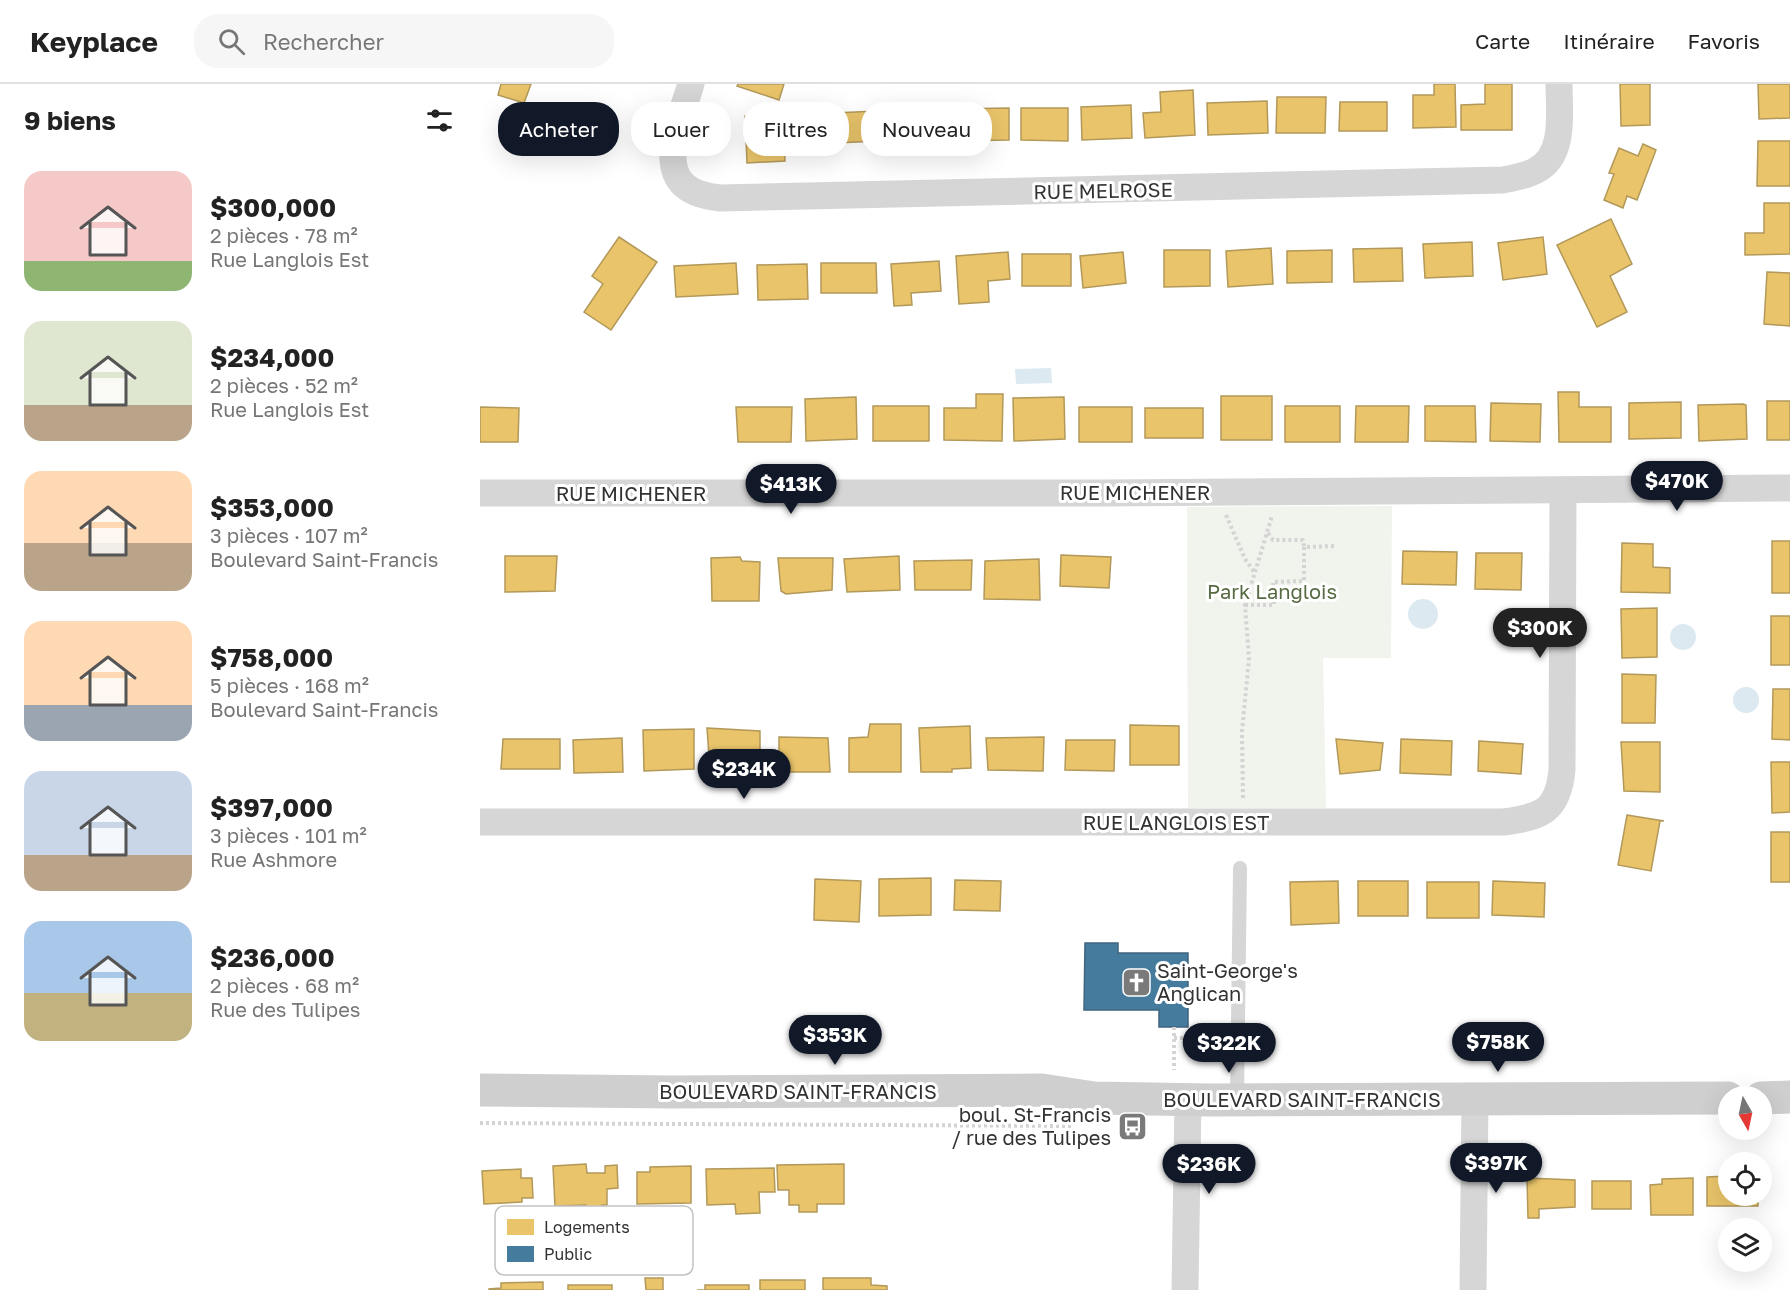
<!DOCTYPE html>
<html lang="fr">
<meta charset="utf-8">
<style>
:root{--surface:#fff;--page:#f6f6f6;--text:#222;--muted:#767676;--line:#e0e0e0;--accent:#111827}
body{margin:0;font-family:"Golos Text",sans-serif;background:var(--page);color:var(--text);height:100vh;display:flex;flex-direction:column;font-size:22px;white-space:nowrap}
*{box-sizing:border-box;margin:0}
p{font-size:20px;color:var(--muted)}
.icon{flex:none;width:33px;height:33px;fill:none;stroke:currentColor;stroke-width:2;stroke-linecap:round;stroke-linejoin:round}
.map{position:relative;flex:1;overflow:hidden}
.drawer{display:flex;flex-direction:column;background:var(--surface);width:480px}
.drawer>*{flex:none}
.top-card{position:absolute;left:18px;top:18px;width:570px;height:54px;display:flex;gap:12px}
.needle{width:39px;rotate:171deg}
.fabs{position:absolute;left:1238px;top:1002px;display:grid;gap:12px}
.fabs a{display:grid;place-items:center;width:54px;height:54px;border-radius:50%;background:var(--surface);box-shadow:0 6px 24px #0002;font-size:30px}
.price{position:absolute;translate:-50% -51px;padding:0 14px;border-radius:21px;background:var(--accent);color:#fff;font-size:20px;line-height:39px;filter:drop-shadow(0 2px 3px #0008)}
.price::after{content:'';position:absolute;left:50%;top:36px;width:18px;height:14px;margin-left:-9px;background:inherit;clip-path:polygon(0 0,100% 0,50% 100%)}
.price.current{background:#222;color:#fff}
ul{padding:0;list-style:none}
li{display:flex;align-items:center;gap:18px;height:150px;padding:0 24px}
li span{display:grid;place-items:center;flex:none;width:168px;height:120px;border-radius:18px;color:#555}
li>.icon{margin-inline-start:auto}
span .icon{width:72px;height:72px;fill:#fffc;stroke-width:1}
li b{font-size:26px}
h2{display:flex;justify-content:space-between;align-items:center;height:72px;padding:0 24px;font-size:26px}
.tag{padding:0 21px;border-radius:24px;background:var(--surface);box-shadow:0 6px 24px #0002;font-size:21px;line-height:54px}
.tag.current{background:var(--accent);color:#fff}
header{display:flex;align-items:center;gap:36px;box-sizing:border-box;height:84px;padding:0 30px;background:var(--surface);border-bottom:2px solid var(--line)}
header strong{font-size:28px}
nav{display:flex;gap:33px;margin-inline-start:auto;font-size:21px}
.search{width:420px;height:54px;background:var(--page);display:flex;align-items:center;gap:15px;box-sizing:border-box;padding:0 21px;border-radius:24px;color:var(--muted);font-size:22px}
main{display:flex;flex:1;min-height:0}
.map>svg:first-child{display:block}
</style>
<header>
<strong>Keyplace</strong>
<div class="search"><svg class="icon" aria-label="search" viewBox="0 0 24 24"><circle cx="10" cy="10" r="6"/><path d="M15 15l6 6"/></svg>Rechercher</div>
<nav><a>Carte</a><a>Itinéraire</a><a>Favoris</a></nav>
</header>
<main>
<section class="drawer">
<h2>9 biens<svg class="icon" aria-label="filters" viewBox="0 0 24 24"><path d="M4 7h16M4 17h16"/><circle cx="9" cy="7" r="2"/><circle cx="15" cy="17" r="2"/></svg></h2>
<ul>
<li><span style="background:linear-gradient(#f6c9c9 75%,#8fb573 0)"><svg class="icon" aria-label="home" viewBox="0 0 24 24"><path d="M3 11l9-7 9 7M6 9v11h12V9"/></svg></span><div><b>$300,000</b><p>2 pièces · 78 m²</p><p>Rue Langlois Est</p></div></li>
<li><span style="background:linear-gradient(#dfe7d0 70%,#b9a48a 0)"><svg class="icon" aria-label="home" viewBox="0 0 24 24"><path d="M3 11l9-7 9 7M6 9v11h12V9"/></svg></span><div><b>$234,000</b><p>2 pièces · 52 m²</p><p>Rue Langlois Est</p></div></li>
<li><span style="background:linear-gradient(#ffd9b3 60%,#b9a48a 0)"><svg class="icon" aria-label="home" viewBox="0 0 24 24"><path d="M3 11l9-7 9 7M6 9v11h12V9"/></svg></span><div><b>$353,000</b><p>3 pièces · 107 m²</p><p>Boulevard Saint-Francis</p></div></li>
<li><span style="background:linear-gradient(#ffd9b3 70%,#9aa5b1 0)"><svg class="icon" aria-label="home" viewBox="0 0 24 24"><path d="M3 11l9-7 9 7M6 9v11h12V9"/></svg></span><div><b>$758,000</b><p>5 pièces · 168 m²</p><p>Boulevard Saint-Francis</p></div></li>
<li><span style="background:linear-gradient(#c9d6e8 70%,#b9a48a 0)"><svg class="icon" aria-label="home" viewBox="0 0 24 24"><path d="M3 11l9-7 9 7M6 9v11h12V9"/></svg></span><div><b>$397,000</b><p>3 pièces · 101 m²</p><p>Rue Ashmore</p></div></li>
<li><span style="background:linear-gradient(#a9c7e8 60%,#c2b280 0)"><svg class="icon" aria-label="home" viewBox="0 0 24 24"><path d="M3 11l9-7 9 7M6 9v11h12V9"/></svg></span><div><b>$236,000</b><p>2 pièces · 68 m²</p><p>Rue des Tulipes</p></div></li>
</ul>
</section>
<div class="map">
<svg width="1310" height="1206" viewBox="0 0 1310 1206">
<rect width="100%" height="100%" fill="#fff"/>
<polygon fill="#f1f3ed" points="912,422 911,574 843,574 846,724 708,724 707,423"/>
<g fill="#dce9f0">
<polygon points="571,284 572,299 536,300 535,285"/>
<circle cx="943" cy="530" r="15"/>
<circle cx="1203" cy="553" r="13"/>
<circle cx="1266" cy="616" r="13"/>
</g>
<g fill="#e9c46a" stroke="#b29859" stroke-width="1.5">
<polygon points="21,0 51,0 44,19 18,11"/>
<polygon points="258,0 304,0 299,16 257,2"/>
<polygon points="954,0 975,0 976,43 933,44 933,11 954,11"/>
<polygon points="1005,0 1032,0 1032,46 981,46 981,21 1005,20"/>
<polygon points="1140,0 1170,0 1170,41 1141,42"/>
<polygon points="1278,0 1310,0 1310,34 1279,35"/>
<polygon points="713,6 715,51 665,54 663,29 681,28 680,8"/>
<polygon points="797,13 846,13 845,49 796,49"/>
<polygon points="787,17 788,49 728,51 727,19"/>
<polygon points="860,18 907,18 907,47 859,47"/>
<polygon points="651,21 652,54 602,56 601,23"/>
<polygon points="529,24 529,56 472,57 472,25"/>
<polygon points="541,24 588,24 588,57 541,56"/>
<polygon points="403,25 465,26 465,58 403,57"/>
<polygon points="396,27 397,57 335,60 333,30"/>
<polygon points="303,30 305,77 267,79 265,32"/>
<polygon points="1278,57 1310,57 1310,102 1277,102"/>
<polygon points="1163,60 1176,66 1157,116 1147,112 1143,124 1124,116 1134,90 1129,89 1139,64 1158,72"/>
<polygon points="1284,119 1310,119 1310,170 1265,171 1265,149 1284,149"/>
<polygon points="1131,135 1152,180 1130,192 1147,228 1117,243 1077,161"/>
<polygon points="139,153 177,178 131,246 104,228 123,200 112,192"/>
<polygon points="1063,153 1067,190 1023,196 1018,159"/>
<polygon points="992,158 993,192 945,194 943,160"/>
<polygon points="791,164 793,200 748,203 746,167"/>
<polygon points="922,164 923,197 874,198 873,165"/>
<polygon points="684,166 730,166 730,202 684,203"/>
<polygon points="852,166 852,198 807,199 807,167"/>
<polygon points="528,168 530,195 508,197 509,218 479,220 476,172"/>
<polygon points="643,168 646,199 603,204 600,172"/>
<rect x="542" y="170" width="49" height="32"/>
<polygon points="459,177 461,207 431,209 432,221 414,222 411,180"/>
<polygon points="256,179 258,210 196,213 194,182"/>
<polygon points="341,179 396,179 397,209 341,209"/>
<polygon points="327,180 328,215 278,216 277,181"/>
<polygon points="1287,188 1310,189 1310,242 1284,240"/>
<polygon points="1078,308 1099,308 1099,323 1131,323 1131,358 1079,358"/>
<polygon points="496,310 523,310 522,357 464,356 464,324 496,324"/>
<rect x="741" y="312" width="51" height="44"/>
<polygon points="376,313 377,355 326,357 325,315"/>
<polygon points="584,313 585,355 534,357 533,314"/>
<rect x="1287" y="317" width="23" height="39"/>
<polygon points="1201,318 1201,354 1149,355 1149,319"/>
<polygon points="1011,319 1061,320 1060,358 1010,357"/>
<polygon points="1263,320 1266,321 1267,355 1219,357 1218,321"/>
<rect x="393" y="322" width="56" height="35"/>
<rect x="805" y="322" width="55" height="36"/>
<polygon points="876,322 929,322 928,358 875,358"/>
<polygon points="945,322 995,322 996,358 945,357"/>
<polygon points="0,323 39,324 38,358 0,358"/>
<polygon points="256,323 312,323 311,358 258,358"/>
<rect x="599" y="323" width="53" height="35"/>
<rect x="665" y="324" width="58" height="30"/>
<rect x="1292" y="457" width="18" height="52"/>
<polygon points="1142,459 1173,460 1173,483 1190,484 1190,509 1141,508"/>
<polygon points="923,467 977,468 976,501 922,500"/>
<polygon points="996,469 1042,469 1041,506 995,505"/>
<polygon points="581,471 631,473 629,504 580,502"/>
<polygon points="25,472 77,472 75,507 25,508"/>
<polygon points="419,472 420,506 367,508 364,475"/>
<polygon points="260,473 262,477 280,478 279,517 232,517 231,474"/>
<polygon points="298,474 353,474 352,506 306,510 301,507"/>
<polygon points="559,475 560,516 504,515 505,477"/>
<polygon points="492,476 491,506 435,506 434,477"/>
<polygon points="1177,524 1177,573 1142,574 1141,525"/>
<rect x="1291" y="532" width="19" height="49"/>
<polygon points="1142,590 1176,591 1175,639 1142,639"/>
<polygon points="1293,605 1310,605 1310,656 1292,655"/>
<polygon points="390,640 421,640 421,688 369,688 369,654 388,653"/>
<polygon points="650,641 699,642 699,681 650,681"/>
<polygon points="490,642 491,684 472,685 472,688 441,688 439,644"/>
<polygon points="227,644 280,647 280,683 263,682 262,687 230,686"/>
<polygon points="214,645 214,685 164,687 163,646"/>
<polygon points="299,653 348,654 350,688 299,688"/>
<polygon points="564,653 563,687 508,686 506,654"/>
<polygon points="142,654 143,688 94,689 93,656"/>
<polygon points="23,655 80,655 80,685 21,685"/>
<polygon points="856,655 903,659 900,686 860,690"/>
<polygon points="921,655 972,657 971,691 920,689"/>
<polygon points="586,656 635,656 634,687 585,686"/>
<polygon points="999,657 1043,660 1041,690 998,687"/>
<polygon points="1141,658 1180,658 1180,708 1144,707"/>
<polygon points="1291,678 1310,678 1310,728 1292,729"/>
<polygon points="1147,731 1184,737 1180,737 1171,787 1138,781"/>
<rect x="1291" y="748" width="19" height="50"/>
<polygon points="451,794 451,831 399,832 399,795"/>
<polygon points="335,795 381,797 379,838 334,836"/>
<polygon points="475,796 521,797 520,827 474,826"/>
<polygon points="858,797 859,839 811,841 810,798"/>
<rect x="878" y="797" width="50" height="35"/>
<polygon points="1013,797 1065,799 1064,833 1012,831"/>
<rect x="947" y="798" width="52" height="36"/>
<polygon points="106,1080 107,1089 125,1089 125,1082 137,1081 138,1104 127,1105 127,1121 122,1121 122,1131 107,1131 106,1121 75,1122 73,1082"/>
<polygon points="364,1080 364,1120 337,1120 337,1128 319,1128 319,1121 309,1121 309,1106 298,1106 297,1081"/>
<polygon points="211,1082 211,1119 157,1120 157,1088 170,1088 170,1083"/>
<polygon points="294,1084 295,1108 279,1108 280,1129 256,1130 255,1120 227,1121 226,1085"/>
<polygon points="41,1085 41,1094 52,1094 53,1114 42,1114 42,1118 4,1120 2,1087"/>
<polygon points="1248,1092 1248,1112 1278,1112 1278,1122 1227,1122 1227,1093"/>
<polygon points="1047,1094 1095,1096 1095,1123 1059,1125 1059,1134 1048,1134"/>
<polygon points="1213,1094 1213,1131 1171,1131 1170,1101 1182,1100 1182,1095"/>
<rect x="1112" y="1097" width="39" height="28"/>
<polygon points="165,1194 183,1194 183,1206 166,1206"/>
<polygon points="343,1194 391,1194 391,1201 407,1202 407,1206 343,1206"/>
<rect x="280" y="1196" width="45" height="10"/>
<polygon points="63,1198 63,1206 9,1206 9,1205 21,1204 21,1199"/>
<rect x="88" y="1201" width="44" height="5"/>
<polygon points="225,1201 269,1201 269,1206 217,1206 225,1206"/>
</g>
<polygon fill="#457b9d" stroke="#3f657d" stroke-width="1.5" points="605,859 638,859 638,869 708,869 708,943 679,943 679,926 604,926"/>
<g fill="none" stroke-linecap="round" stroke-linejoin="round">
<g stroke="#d4d4d4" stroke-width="4" stroke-dasharray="3 3" stroke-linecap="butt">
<polyline points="746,431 765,475 775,489"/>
<polyline points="788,449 793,456 823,456 824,463"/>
<polyline points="765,521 794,521 793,498 824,497 824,463 856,462"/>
<polyline points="763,714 762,647 769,575 765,521 792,432"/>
<polyline points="694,943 694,986"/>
<polyline points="694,954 739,954"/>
<polyline points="0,1039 593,1042"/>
</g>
<polyline stroke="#d6d6d6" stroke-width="14" points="757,1016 760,784"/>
<g stroke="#d6d6d6" stroke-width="27">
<path d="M 211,0 C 197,46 167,107 240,114 L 1023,96 C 1033,94 1045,92 1055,87 C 1086,72 1079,29 1079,0"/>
<polyline points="0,409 623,409 1310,404"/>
<path d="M 0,738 L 1023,738 C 1062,733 1078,727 1082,686 L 1083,407"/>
<polyline points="705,1206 708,1016"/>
<polyline points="993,1206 995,1014"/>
</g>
<g stroke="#cfcfcf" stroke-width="33">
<polyline points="0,1006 193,1008 562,1006 614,1014 729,1016 1248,1014"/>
<polyline points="1281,1014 1310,1013"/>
</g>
</g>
<defs>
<symbol id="church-square" viewBox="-11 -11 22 22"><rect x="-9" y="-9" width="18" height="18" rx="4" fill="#7a7a7a" stroke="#fff"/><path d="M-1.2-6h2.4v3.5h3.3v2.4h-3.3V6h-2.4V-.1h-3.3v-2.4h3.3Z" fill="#fff"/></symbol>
<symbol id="bus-square" viewBox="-11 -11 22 22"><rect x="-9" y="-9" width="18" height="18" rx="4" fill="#7a7a7a" stroke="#fff"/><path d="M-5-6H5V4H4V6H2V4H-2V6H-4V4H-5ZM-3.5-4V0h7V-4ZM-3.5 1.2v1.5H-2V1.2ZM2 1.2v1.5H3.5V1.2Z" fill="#fff"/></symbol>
</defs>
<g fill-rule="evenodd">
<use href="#church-square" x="640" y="882" width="33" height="33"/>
<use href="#bus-square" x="636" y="1026" width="33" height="33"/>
</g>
<g text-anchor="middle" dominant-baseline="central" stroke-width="6" stroke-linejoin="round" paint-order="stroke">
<g font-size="20" fill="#323232" stroke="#fff">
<text transform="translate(623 106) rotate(-1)">RUE MELROSE</text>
<text x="655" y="408">RUE MICHENER</text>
<text x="151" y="409">RUE MICHENER</text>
<text x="696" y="738">RUE LANGLOIS EST</text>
<text x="318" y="1007">BOULEVARD SAINT-FRANCIS</text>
<text x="822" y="1015">BOULEVARD SAINT-FRANCIS</text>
</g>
<g font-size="20" fill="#576b42" stroke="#fff">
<text x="792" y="507">Park Langlois</text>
</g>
<g font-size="20" fill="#323232" stroke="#fff" text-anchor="start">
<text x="677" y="886">Saint-George's<tspan x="677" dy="23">Anglican</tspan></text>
<text x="631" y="1030" text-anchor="end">boul. St-Francis<tspan x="631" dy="23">/ rue des Tulipes</tspan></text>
</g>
</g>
<rect x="15" y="1122" width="198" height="69" rx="9" fill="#fff" stroke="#c2c2c2" stroke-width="1.5"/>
<rect x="27" y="1135" width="27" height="16" fill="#e9c46a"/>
<rect x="27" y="1162" width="27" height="16" fill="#457b9d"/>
<g font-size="16" fill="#323232">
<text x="64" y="1149">Logements</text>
<text x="64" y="1176">Public</text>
</g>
</svg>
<div class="fabs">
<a><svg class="needle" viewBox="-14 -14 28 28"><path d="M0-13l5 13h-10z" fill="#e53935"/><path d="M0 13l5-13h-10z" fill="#767676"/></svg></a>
<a><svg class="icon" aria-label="locate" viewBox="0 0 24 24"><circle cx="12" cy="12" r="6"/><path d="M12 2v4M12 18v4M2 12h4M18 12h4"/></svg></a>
<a><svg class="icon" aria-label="layers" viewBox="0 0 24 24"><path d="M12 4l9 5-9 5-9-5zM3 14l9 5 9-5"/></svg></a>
</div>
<b class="price" style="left:1197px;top:428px">$470K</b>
<b class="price" style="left:311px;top:431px">$413K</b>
<b class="price current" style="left:1060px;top:575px">$300K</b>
<b class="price" style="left:264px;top:716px">$234K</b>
<b class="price" style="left:355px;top:982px">$353K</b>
<b class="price" style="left:1018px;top:989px">$758K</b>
<b class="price" style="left:749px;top:990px">$322K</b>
<b class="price" style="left:1016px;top:1110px">$397K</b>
<b class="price" style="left:729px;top:1111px">$236K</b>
<div class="top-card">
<a class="tag current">Acheter</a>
<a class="tag">Louer</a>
<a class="tag">Filtres</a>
<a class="tag">Nouveau</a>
</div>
</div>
</main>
